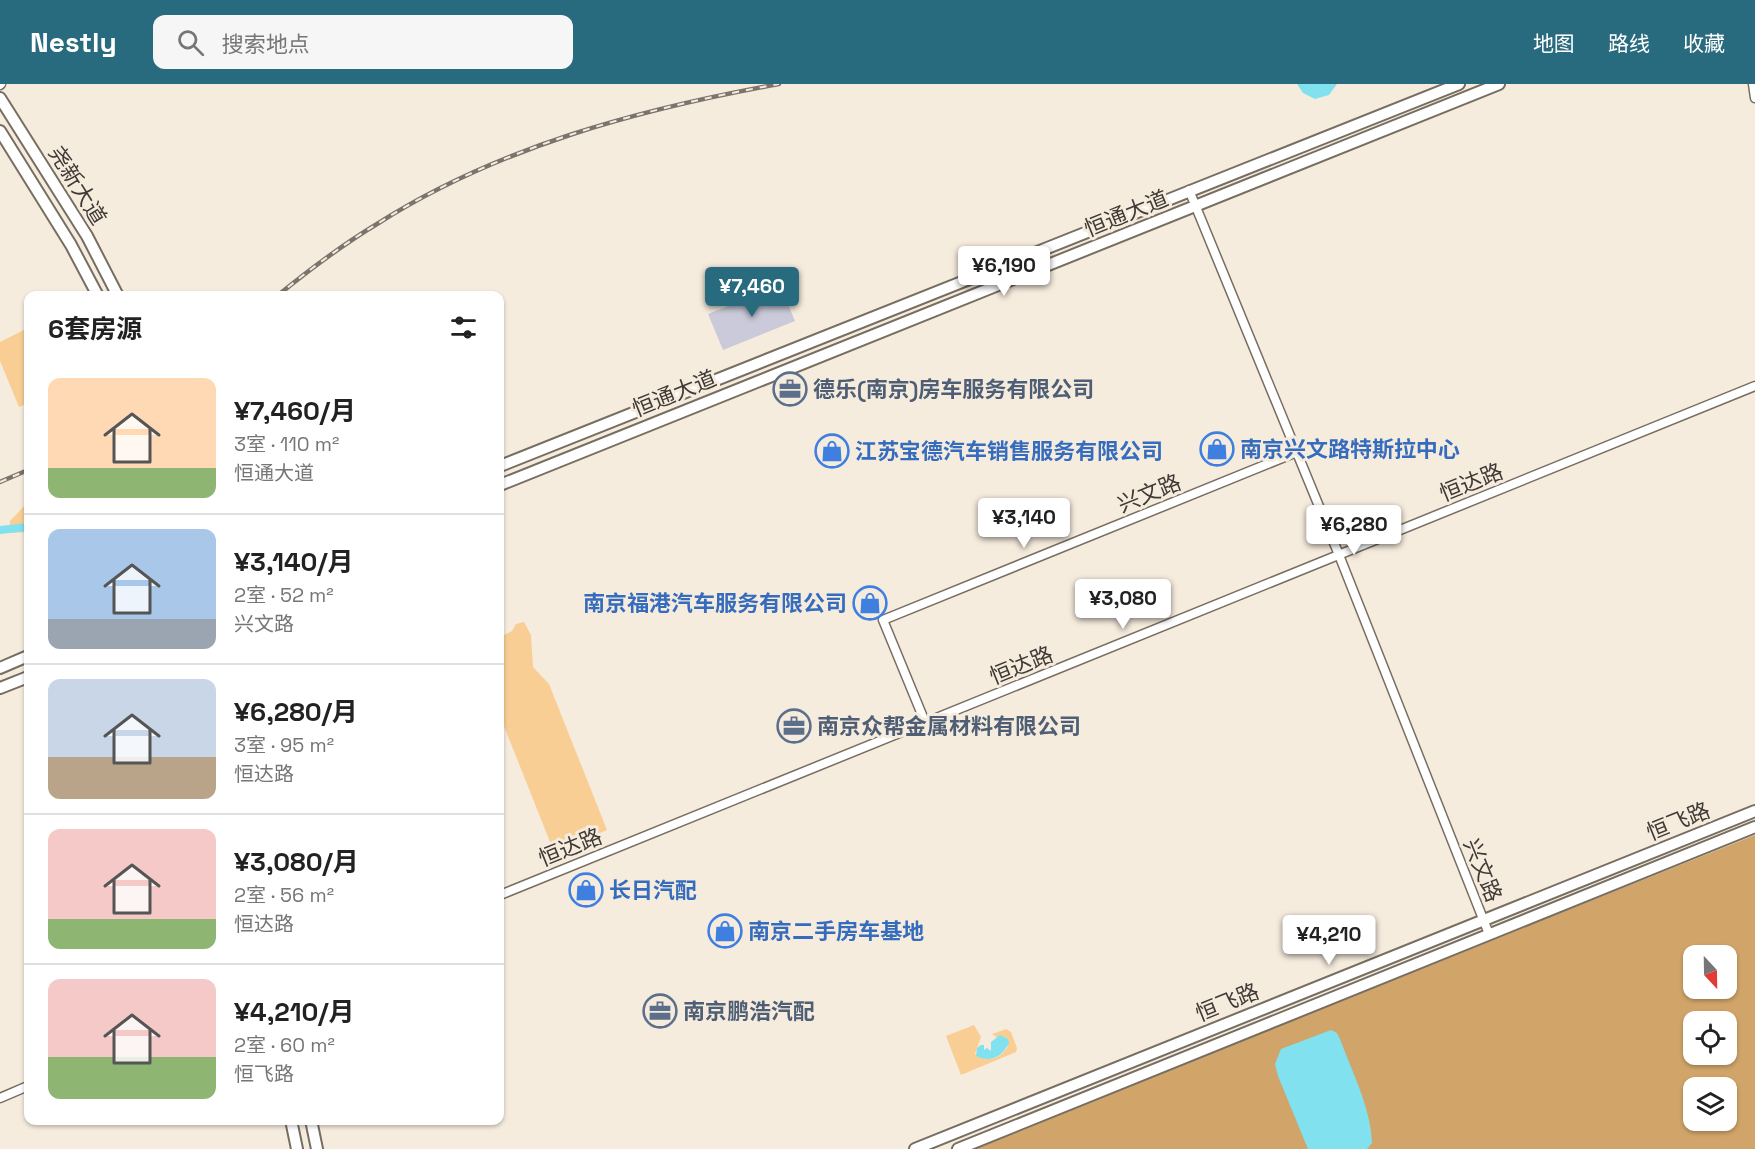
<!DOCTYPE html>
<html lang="zh">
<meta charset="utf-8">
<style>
:root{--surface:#fff;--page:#f6f6f6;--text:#222;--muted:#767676;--line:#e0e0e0;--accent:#296b7e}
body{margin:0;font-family:"Space Grotesk","Noto Sans SC",sans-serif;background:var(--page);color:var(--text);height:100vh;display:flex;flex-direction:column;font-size:22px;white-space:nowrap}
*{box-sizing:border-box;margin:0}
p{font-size:20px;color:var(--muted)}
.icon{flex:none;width:33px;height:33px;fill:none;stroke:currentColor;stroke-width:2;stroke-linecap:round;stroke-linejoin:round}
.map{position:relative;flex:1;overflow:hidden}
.side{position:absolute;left:24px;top:207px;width:480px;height:834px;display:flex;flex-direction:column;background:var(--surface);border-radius:12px;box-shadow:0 2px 4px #0004}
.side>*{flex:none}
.needle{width:39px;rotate:158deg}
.tools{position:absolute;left:1683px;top:861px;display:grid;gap:12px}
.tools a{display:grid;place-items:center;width:54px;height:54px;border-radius:12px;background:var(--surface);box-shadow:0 2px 4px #0004;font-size:30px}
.price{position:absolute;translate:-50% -51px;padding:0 14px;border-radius:6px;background:#fff;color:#222;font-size:20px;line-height:39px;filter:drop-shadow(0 2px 3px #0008)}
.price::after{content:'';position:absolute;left:50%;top:36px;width:18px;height:14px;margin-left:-9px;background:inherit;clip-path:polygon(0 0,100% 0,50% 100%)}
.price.on{background:var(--accent);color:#fff}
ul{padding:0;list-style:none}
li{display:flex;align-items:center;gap:18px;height:150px;padding:0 24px}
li+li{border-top:2px solid var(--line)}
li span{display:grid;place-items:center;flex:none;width:168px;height:120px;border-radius:12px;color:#555}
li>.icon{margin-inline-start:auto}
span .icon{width:72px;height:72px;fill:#fffc;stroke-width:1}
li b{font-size:26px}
h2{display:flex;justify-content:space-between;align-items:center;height:72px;padding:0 24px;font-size:26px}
header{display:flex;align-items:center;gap:36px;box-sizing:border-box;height:84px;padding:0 30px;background:var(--accent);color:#fff}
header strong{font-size:28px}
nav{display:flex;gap:33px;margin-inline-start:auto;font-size:21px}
.search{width:420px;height:54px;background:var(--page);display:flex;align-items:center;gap:15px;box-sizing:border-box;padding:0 21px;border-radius:12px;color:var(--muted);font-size:22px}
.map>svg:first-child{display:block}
</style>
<header>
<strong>Nestly</strong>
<div class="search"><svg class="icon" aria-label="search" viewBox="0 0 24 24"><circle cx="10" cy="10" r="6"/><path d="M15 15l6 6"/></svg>搜索地点</div>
<nav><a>地图</a><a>路线</a><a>收藏</a></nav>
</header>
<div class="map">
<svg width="1755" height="1065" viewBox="0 0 1755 1065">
<rect width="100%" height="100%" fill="#f6ecde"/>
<g fill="#f9ce95">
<polygon points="28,244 28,319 19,323 0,277 0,258"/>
<polygon points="28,418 28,448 9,449 10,437"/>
<polygon points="524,538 531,551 533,583 549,600 607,746 554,768 500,632 500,553 512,547 516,540"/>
<path d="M 974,941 L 981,953 L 975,970 C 987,979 1001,975 1008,962 L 992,950 L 1006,945 L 1011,948 L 1017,964 L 1016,968 L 961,991 L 946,952 Z"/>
</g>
<path fill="#d1a56a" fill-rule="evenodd" d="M 1755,751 L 1755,1065 L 971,1065 ZM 1694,872 L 1726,872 L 1726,904 L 1694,904 ZM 1694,938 L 1726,938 L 1726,970 L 1694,970 ZM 1694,1004 L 1726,1004 L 1726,1036 L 1694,1036 Z"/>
<g fill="#81e1ef">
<polygon points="1297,0 1337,0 1329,11 1315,15 1303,9"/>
<path d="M 1331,946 L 1337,949 L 1340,955 C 1352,988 1371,1024 1372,1059 L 1367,1065 L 1308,1065 L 1278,992 L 1275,980 L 1281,965 Z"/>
<path d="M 1000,951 L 1008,955 L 1009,959 C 1002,973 991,979 976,972 L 977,964 L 981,961 L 984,961 L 984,966 L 987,964 L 991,967 L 991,958 Z"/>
</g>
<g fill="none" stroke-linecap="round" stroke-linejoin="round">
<polyline stroke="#81e1ef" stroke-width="8" points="0,446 28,443"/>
</g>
<polygon fill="#cbcada" points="780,201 795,237 723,266 708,230"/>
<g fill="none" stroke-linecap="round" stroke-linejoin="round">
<defs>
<g id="minor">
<polyline points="1753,0 1755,14"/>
<polyline points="0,1 1,0"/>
<polyline points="1189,106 1339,471 1489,850"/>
<polyline points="925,638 883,536 1297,368"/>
<polyline points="500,811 1755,302"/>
<polyline points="0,1014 28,1002"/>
</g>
<g id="major">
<polyline points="0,14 87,152 118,212"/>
<polyline points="0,47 71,161 98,212"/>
<polyline points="500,382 1459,0"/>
<polyline points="500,401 1499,0"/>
<polyline points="0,584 28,572"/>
<polyline points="0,604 28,593"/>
<polyline points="291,1036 297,1065"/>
<polyline points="311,1036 317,1065"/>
<polyline points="915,1065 1755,727"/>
<polyline points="958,1065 1755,743"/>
</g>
</defs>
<use href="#minor" stroke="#776e62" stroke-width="11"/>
<use href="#major" stroke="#776e62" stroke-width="14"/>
<use href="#minor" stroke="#fff" stroke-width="8"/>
<use href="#major" stroke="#fff" stroke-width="10"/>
<defs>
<g id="rail">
<path d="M 277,212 C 309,186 342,161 377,140 C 498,63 640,25 779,0"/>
<polyline points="0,398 28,386"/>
</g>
</defs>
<use href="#rail" stroke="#7b746c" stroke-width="4.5"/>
<use href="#rail" stroke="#f6ecde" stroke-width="2" stroke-dasharray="7" stroke-linecap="butt"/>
</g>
<defs>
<symbol id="office-ring" viewBox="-11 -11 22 22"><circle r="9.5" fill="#f6ecde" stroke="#5c6f8a" stroke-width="1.5"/><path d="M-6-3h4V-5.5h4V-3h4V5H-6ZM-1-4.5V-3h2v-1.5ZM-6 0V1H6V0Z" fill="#5c6f8a"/></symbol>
<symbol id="shop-ring" viewBox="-11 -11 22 22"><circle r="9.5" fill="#f6ecde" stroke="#3f7fe0" stroke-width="1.5"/><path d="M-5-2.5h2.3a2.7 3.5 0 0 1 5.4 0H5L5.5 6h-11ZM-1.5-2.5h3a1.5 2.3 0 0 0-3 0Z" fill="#3f7fe0"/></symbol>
</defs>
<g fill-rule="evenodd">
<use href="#office-ring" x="771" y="286" width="38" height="38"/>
<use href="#shop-ring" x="1198" y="346" width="38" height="38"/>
<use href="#shop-ring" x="813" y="348" width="38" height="38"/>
<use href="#shop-ring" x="851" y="500" width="38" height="38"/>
<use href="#office-ring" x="775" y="623" width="38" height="38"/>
<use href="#shop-ring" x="567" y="787" width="38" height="38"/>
<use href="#shop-ring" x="706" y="828" width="38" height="38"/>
<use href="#office-ring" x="641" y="908" width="38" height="38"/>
</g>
<g text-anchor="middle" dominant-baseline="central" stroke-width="6" stroke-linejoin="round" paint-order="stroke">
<g font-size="22" fill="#3f3a35" stroke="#f6ecde">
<text transform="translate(78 101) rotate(58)">尧新大道</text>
<text transform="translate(1126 129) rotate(-22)">恒通大道</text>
<text transform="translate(674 309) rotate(-22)">恒通大道</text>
<text transform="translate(1471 398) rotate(-22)">恒达路</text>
<text transform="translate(1149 409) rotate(-22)">兴文路</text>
<text transform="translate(1021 581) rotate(-22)">恒达路</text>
<text transform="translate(1678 737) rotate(-22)">恒飞路</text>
<text transform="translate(570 763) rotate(-22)">恒达路</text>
<text transform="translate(1483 786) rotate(68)">兴文路</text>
<text transform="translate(1227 918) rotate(-22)">恒飞路</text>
</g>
<g font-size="22" font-weight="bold" fill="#4e5e75" stroke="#f6ecde" text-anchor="start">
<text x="813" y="305">德乐(南京)房车服务有限公司</text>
<text x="817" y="642">南京众帮金属材料有限公司</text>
<text x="683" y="927">南京鹏浩汽配</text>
</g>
<g font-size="22" font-weight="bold" fill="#366cbe" stroke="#f6ecde" text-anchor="start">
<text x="1240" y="365">南京兴文路特斯拉中心</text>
<text x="855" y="367">江苏宝德汽车销售服务有限公司</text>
<text x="847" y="519" text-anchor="end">南京福港汽车服务有限公司</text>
<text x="609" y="806">长日汽配</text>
<text x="748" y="847">南京二手房车基地</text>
</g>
</g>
</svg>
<div class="tools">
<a><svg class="needle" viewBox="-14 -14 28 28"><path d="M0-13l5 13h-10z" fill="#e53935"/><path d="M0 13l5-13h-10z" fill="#767676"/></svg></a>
<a><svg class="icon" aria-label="locate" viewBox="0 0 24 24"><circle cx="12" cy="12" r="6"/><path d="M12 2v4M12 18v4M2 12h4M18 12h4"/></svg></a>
<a><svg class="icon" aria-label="layers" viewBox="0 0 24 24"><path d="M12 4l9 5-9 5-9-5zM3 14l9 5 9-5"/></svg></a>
</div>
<b class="price" style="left:1004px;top:213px">¥6,190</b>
<b class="price on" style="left:752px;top:234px">¥7,460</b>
<b class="price" style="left:1024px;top:465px">¥3,140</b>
<b class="price" style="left:1354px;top:472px">¥6,280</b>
<b class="price" style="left:1123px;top:546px">¥3,080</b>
<b class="price" style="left:1329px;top:882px">¥4,210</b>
<section class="side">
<h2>6套房源<svg class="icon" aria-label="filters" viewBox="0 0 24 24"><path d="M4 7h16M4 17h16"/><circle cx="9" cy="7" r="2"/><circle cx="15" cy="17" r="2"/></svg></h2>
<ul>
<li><span style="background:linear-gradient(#ffd9b3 75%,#8fb573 0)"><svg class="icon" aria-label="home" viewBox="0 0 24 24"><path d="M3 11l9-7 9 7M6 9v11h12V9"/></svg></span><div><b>¥7,460/月</b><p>3室 · 110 m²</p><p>恒通大道</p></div></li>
<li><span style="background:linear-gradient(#a9c7e8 75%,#9aa5b1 0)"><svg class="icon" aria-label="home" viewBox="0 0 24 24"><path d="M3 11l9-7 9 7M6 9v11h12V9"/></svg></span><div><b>¥3,140/月</b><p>2室 · 52 m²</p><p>兴文路</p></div></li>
<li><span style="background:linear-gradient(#c9d6e8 65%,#b9a48a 0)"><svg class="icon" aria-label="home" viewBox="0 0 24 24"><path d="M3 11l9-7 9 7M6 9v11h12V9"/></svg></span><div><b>¥6,280/月</b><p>3室 · 95 m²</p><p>恒达路</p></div></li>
<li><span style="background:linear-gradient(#f6c9c9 75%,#8fb573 0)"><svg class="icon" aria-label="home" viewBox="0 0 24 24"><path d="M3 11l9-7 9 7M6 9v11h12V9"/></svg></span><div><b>¥3,080/月</b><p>2室 · 56 m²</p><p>恒达路</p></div></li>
<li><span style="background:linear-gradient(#f6c9c9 65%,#8fb573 0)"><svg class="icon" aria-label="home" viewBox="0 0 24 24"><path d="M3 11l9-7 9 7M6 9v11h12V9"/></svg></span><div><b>¥4,210/月</b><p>2室 · 60 m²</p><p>恒飞路</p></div></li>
</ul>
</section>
</div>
